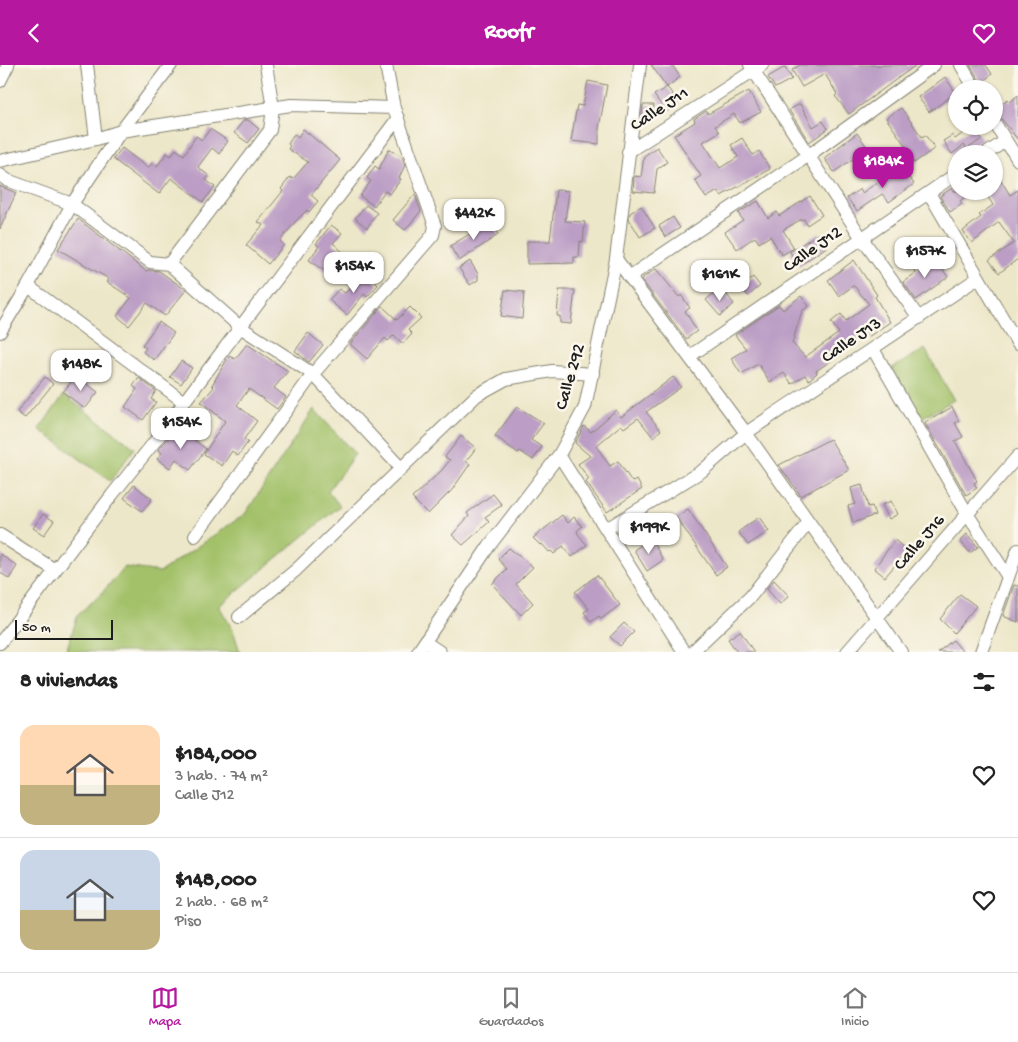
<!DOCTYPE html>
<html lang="es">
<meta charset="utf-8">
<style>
:root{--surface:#fff;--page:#f2f2f2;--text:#222;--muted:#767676;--line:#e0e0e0;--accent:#b5179e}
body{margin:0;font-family:"Gochi Hand",sans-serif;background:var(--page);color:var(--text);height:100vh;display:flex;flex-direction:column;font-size:19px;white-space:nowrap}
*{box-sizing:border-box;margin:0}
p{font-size:16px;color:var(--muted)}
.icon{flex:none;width:28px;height:28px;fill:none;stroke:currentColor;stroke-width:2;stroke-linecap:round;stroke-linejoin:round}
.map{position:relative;height:587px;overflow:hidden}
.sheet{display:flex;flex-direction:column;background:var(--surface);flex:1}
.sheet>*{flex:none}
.buttons{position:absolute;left:948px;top:15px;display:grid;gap:10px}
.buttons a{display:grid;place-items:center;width:55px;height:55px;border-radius:50%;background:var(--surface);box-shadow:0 1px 4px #0004;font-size:25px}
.scale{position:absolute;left:15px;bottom:12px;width:98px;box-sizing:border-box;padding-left:5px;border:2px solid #1c1c1c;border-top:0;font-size:14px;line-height:18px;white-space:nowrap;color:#1c1c1c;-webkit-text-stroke:4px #fbf7ec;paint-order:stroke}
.price{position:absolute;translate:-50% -42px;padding:0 11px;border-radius:10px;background:#fff;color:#222;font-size:16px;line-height:32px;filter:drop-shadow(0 1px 2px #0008)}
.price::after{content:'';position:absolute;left:50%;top:30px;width:15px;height:11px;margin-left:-8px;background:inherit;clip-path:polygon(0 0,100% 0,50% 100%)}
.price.active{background:var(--accent);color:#fff}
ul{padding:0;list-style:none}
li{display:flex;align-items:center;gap:15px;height:125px;padding:0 20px}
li+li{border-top:1px solid var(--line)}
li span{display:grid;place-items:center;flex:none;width:140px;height:100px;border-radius:15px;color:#555}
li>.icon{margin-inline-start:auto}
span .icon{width:60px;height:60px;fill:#fffc;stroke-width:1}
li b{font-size:21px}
h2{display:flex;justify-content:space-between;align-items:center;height:60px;padding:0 20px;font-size:21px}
header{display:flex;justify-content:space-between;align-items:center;height:65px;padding:0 20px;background:var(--accent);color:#fff;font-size:22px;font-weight:800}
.menu{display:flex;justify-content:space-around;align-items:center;height:70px;border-top:1px solid var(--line);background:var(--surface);font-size:14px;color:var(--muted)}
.menu a{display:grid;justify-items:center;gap:2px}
.menu .active{color:var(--accent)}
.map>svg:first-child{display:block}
</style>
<header><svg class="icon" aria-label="back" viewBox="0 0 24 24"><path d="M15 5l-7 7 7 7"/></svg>Roofr<svg class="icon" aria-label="heart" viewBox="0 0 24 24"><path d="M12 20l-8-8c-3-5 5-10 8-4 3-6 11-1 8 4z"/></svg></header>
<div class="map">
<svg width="1018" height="587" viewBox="0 0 1018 587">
<rect width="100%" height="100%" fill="#fbf7ec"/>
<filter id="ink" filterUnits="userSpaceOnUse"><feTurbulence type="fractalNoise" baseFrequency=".02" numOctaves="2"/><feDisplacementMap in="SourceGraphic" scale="10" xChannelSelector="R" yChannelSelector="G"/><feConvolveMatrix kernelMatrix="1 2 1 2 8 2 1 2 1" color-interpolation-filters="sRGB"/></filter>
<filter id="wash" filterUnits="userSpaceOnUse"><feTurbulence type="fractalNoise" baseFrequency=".0096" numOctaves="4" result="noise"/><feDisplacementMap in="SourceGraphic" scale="20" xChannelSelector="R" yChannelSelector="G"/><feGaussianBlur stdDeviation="1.12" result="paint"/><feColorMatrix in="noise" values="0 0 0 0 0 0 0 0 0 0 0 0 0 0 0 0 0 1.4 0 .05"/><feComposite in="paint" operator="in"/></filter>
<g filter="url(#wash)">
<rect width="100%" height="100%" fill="#ede7c9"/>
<g fill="#a3c169" stroke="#606e42">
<polygon points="925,284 954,335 921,353 892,303"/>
<polygon points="64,330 135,383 110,416 39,364"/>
<polygon points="314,344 355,389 328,426 340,441 219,541 233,565 240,587 66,587 78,549 97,533 125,502 160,507 245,449"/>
</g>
<g id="blocks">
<g fill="#bb9dc5">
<polygon points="651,0 672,0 680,12 667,22"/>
<polygon points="800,0 916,0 849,49 835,31 837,29 825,9 802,22 792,5"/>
<polygon points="970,0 986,0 992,9 981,18"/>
<polygon points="785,2 792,14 775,23 768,12"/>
<polygon points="945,12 956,28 929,47 918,32"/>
<polygon points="588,16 607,20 599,63 599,79 571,76 577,40 583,41"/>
<polygon points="667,22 679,38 666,47 654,30"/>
<polygon points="749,26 761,47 740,58 734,49 715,61 719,67 703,77 720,103 738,92 731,80 742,73 753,90 759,86 770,104 721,131 718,126 706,133 695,115 701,111 674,70 695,57 694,54 706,46 708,49"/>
<polygon points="1018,30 1018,75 994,44 1008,34 1010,37"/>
<polygon points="800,39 813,62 823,56 828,64 809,77 789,45"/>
<polygon points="643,40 654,40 653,50 642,50"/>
<polygon points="901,43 922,72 925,70 935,83 914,98 905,85 907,83 886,53"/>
<polygon points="244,55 248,55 259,64 248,78 234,68"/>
<polygon points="973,61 982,74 967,84 964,80 952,89 943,76 953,70 955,74"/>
<polygon points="210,64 228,76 219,89 212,83 198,102 209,111 206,115 215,122 203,137 171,113 159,129 113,94 122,83 148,103 152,98 157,101 167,88 171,91 176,84 184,90 196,71 202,75"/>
<polygon points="303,64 340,95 311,130 318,136 309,147 307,145 295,157 280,176 284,180 268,199 246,180 263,160 258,157 283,126 281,124 290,112 293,114 308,97 288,84 290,81 288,79 294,69 298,72"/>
<polygon points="857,68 870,86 861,93 859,90 834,107 824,93"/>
<polygon points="657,82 667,97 657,104 654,128 633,126 634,111 641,112 644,91"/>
<polygon points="389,84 402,91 405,100 399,113 401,114 390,129 385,126 374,141 360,131 371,116 367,113 375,101 379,104"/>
<polygon points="901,101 914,119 889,137 882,129 857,146 847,133 860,124 862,128"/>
<polygon points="994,104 1010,130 1018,125 1018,194 999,208 989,195 1014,178 999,157 972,178 963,166 981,152 979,150 993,140 984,126 994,126"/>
<polygon points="0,121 16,128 0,164"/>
<polygon points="952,123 954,126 973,126 960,136 962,139 950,147 940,131"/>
<polygon points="556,125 569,126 565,156 585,157 583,177 580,176 579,192 574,192 574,198 527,199 527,176 550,176"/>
<polygon points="415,129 421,146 405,165 393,155"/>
<polygon points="810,131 822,150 807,160 804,154 800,155 783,165 794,183 782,190 770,171 759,178 755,172 737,184 725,167 743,155 738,148 758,136 768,153 777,147 779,151"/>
<polygon points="366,140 377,148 367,163 355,153"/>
<polygon points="641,141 655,163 640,172 629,154 630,148"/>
<polygon points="673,152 680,163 665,172 659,161"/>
<polygon points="78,154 146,206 148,205 159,206 186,225 165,251 147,238 129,261 117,251 131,233 107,217 109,214 58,184"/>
<polygon points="491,156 498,170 459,196 450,181"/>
<polygon points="331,160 342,168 333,178 348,192 333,212 309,195 319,181 316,179"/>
<polygon points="819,168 828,181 799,201 790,187"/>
<polygon points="935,194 948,212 916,235 903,217 916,208 915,206"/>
<polygon points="854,195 877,230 875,232 890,257 868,272 864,267 840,285 842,288 816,306 817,308 809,315 805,310 792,319 784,308 770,317 758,299 741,309 731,293 746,284 735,270 779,240 783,245 801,231 809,241 802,246 792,278 805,292 839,268 831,257 841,249 846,256 869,239 855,222 853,221 839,231 828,215"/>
<polygon points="470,196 478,209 478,215 470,220 459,203"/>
<polygon points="656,204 679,232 681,230 690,243 685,246 697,266 686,274 641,214"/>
<polygon points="365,207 378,220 367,232 364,229 347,250 329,235 339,224 345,228"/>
<polygon points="753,212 760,221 748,231 741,222"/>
<polygon points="721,222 734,239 720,251 706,235"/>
<polygon points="505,225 524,227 522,254 501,251"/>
<polygon points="559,225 575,225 571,259 560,258 560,251 557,251"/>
<polygon points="382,241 397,255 410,242 421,253 408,265 412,269 403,279 394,270 388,276 385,273 367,294 350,279"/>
<polygon points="159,257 174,268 154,295 143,287 146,283 142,280"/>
<polygon points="308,268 323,280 309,297 295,286"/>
<polygon points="247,279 288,306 274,323 286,332 277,344 249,324 237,340 257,356 244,374 248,377 238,391 232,386 222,401 204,389 225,356 201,337 214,322 212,320 229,291 235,294"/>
<polygon points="181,296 192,303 181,319 170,312"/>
<polygon points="76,311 98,327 85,344 63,327"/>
<polygon points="45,312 53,319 25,353 17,347"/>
<polygon points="673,312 681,322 646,347 661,365 653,372 638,353 624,363 621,360 596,381 610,401 618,396 632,417 637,415 642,424 607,447 586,417 589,414 578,399 590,391 575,378 584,361 591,367 616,345 621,352"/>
<polygon points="139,313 156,326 151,334 156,337 143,355 125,342 137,324 133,321"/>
<polygon points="517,342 544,358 531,375 542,382 533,395 520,386 518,388 495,371"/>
<polygon points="952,342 959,356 955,358 963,372 955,376 977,416 974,418 977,423 966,430 925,358"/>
<polygon points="178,362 206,384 190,405 176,394 170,403 157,394 162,388 158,385"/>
<polygon points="461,371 476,383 466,396 470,399 452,425 428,449 412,433 442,405 450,395 445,392"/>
<polygon points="830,374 849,405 801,431 779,400"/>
<polygon points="134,420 152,434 142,446 124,433"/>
<polygon points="862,420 868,442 872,441 875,450 853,458 848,441 855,439 851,423"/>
<polygon points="493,429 502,440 485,452 489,457 463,480 452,470 469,451 467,448"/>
<polygon points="891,436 898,449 889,454 882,440"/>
<polygon points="688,444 727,502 716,510 676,452"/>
<polygon points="43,449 54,456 44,470 33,463"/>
<polygon points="562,450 568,458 574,452 582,461 577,466 578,469 587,480 572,492 563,481 554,489 551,486 549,487 542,479 540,480 533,473"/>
<polygon points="759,452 769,466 748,480 738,467"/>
<polygon points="967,469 978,482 970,488 960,476"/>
<polygon points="651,473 663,495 647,506 634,485"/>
<polygon points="895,475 907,486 885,512 874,503"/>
<polygon points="509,483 533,502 516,519 533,538 521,550 492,519 507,504 498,494"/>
<polygon points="0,489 17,501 9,514 0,507"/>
<polygon points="597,510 620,540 601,554 599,551 591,557 584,547 589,544 575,527"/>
<polygon points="774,515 789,531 780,539 767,524"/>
<polygon points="1014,520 1018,521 1018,557 1003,551"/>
<polygon points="960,529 976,541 954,568 940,554"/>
<polygon points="624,558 634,567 620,581 610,572"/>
<polygon points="740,566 754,587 737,587 728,574"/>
<polygon points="953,575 963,587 938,587"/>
</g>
</g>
</g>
<g filter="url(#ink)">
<use href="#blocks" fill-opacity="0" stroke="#848272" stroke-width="1"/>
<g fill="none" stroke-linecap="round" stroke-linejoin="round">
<defs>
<g id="minor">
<polyline points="87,0 96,74"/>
<polyline points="750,0 861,172 919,253"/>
<polyline points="961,0 975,24"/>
<polyline points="0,16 8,0"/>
<polyline points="994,57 1018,95"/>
<polyline points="628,87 762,0"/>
<polyline points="986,89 1005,76"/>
<polyline points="0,96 96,74 121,66 291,40 394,43"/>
<polyline points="0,110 7,115 72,139 150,197 169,199 240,262 313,309 400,402"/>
<polyline points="929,128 1018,279"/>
<polyline points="616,194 746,368 901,587"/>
<polyline points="169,199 270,65 273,43 266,0"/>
<polyline points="629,212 809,90 934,0"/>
<polyline points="28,221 184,337"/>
<polyline points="0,267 28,221 72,139 121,66 171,0"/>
<polyline points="873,284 968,450 1008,512"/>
<polyline points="690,291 956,109"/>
<polyline points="559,390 684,587"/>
<polyline points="608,463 702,406 746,368 978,213"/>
<polyline points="0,470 55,505"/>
<polyline points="195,471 313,309 433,170 435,161 394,43 386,0"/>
<polyline points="239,552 296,505 477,330 506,314 552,306 593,309"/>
<polyline points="425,577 440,587"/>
<polyline points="0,578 112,430 172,355 184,337 398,53"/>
<polyline points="418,587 489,481 559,390 585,342 616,194 640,0"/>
<polyline points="692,587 751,531 808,458"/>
<polyline points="847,587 1018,391"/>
<polyline points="981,587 1018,485"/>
</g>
</defs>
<use href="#minor" stroke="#848272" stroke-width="14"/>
<use href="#minor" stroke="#fff" stroke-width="12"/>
</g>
</g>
<g text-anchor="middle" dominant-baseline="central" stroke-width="5" stroke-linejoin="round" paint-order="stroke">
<g font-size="18" fill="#1c1c1c" stroke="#fbf7ec">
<text transform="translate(660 45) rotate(-33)">Calle J11</text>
<text transform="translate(813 185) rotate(-35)">Calle J12</text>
<text transform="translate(852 276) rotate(-34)">Calle J13</text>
<text transform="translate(571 312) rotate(-74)">Calle 292</text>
<text transform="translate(920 478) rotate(-49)">Calle J16</text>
</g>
</g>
</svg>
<div class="buttons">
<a><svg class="icon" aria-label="locate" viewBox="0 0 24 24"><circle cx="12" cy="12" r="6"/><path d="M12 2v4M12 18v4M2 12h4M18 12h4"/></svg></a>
<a><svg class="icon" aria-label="layers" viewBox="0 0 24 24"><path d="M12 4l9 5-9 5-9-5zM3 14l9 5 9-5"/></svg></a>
</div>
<div class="scale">50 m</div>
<b class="price active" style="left:883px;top:124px">$184K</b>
<b class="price" style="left:474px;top:176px">$442K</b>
<b class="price" style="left:925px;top:214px">$157K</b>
<b class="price" style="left:354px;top:229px">$154K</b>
<b class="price" style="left:720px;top:237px">$161K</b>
<b class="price" style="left:81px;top:327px">$148K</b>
<b class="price" style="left:181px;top:385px">$154K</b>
<b class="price" style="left:649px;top:490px">$199K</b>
</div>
<section class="sheet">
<h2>8 viviendas<svg class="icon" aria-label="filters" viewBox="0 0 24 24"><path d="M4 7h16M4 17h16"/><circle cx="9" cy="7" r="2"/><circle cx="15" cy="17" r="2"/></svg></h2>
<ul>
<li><span style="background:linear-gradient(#ffd9b3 60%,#c2b280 0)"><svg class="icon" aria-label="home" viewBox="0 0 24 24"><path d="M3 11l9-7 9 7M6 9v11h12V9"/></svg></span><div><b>$184,000</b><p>3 hab. · 74 m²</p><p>Calle J12</p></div><svg class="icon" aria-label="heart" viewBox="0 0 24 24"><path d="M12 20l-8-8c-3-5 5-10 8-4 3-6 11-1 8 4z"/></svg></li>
<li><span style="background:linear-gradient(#c9d6e8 60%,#c2b280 0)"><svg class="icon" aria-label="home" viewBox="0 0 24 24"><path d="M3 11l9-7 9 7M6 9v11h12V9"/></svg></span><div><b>$148,000</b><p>2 hab. · 68 m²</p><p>Piso</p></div><svg class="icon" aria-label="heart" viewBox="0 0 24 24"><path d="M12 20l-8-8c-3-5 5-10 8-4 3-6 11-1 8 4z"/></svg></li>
</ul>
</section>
<nav class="menu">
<a class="active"><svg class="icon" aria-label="map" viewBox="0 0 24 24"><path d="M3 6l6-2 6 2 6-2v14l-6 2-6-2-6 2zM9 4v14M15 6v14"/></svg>Mapa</a>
<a><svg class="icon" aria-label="saved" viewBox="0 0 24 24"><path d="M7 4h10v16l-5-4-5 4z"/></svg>Guardados</a>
<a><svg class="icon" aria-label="home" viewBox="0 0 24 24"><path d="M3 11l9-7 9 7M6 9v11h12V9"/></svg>Inicio</a>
</nav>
